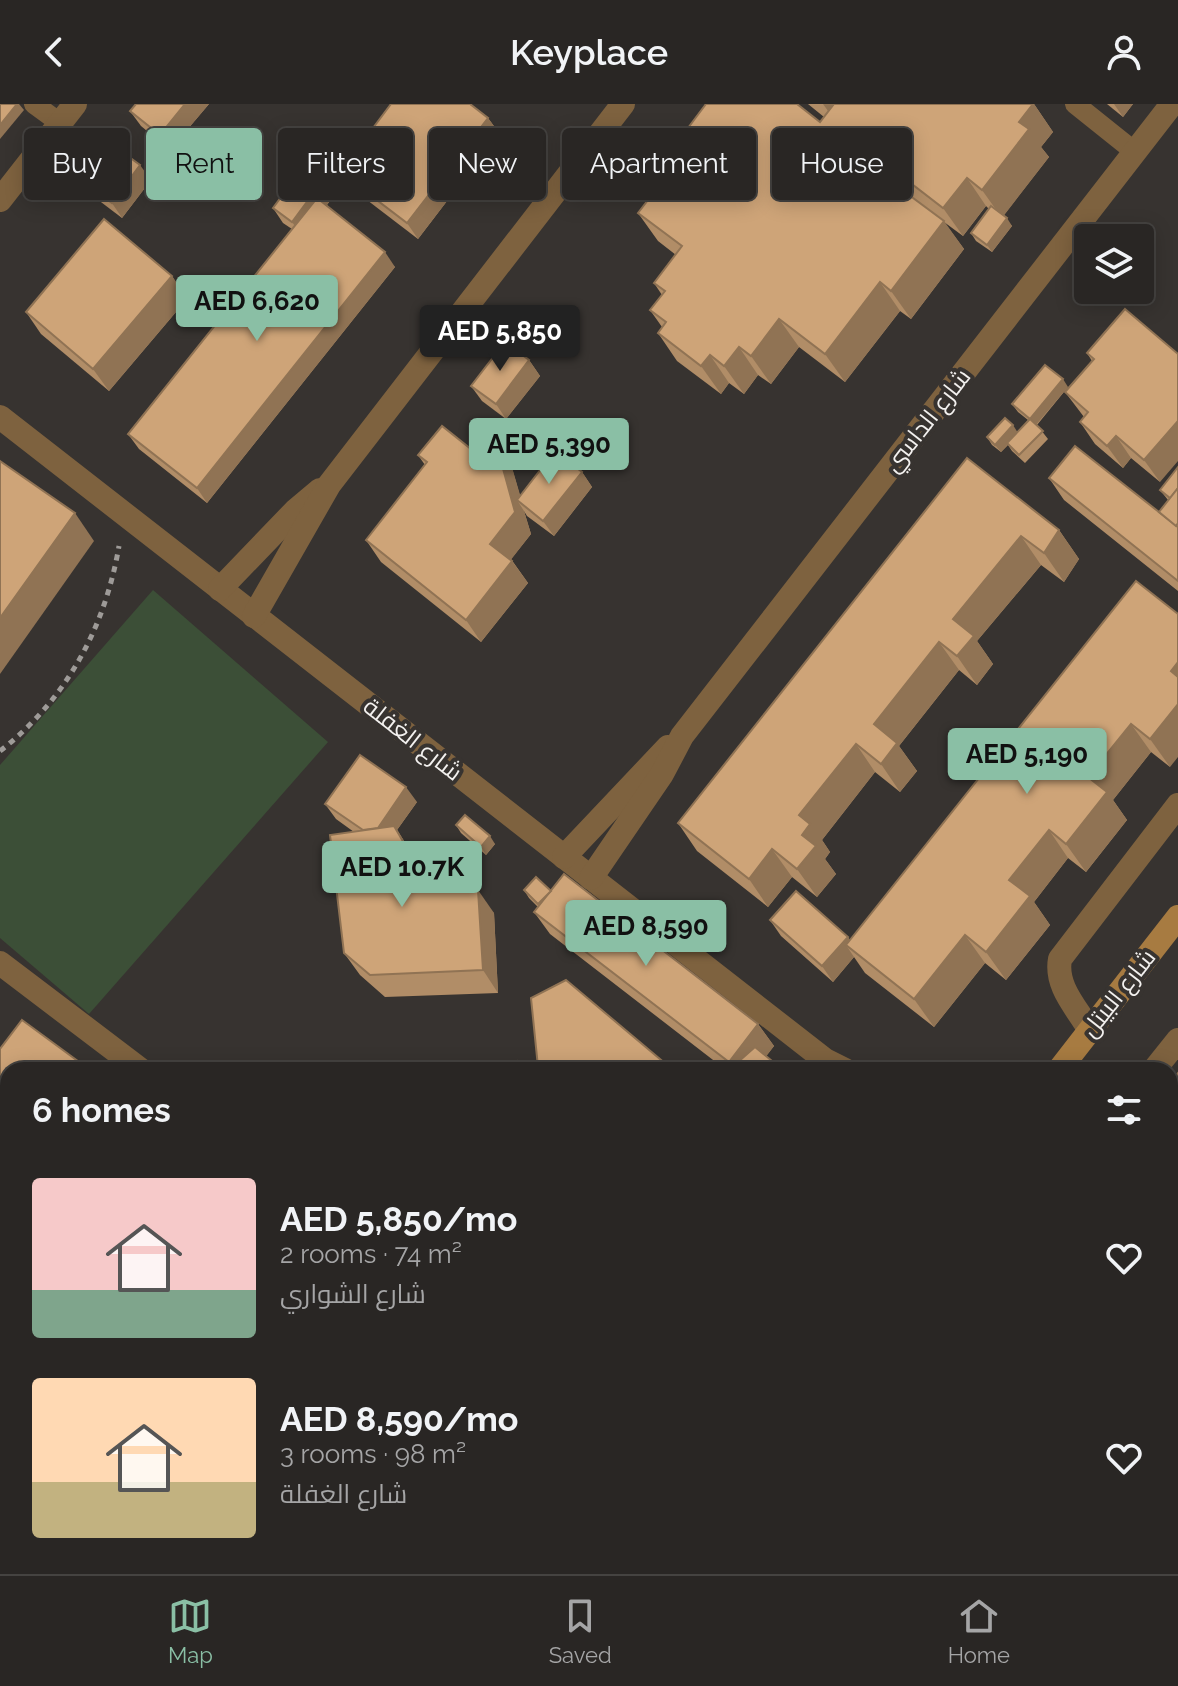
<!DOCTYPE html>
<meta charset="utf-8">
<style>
:root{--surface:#292624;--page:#353231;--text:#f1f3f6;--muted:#a5a5a6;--line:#454341;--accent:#8abfa5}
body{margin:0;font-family:Raleway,Cairo,sans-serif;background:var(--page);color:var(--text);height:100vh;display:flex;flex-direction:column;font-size:30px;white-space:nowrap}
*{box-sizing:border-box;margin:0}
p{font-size:26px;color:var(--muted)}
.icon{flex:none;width:44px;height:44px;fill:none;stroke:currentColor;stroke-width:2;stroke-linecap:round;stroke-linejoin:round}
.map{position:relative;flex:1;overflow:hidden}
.sheet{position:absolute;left:0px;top:958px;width:1178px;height:512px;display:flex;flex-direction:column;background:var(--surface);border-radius:24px 24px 0 0;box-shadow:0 4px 20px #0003,0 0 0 2px var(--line)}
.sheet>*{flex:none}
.top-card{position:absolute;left:24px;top:24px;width:1130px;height:72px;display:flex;gap:16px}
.tools{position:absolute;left:1074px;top:120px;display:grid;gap:16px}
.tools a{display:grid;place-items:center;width:80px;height:80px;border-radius:8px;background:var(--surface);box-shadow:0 4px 20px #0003,0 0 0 2px var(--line);font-size:40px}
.price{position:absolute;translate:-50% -68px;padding:0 18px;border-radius:8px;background:var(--accent);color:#111;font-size:26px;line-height:52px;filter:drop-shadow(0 2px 4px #0008)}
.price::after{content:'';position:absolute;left:50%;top:48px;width:24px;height:18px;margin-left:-12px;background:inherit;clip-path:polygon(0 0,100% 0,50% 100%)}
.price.current{background:#222;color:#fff}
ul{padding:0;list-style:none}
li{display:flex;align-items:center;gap:24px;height:200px;padding:0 32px}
li span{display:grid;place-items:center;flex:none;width:224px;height:160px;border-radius:8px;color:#555}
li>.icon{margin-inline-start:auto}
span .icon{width:96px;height:96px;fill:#fffc;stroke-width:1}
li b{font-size:34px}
h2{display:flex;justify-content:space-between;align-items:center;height:96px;padding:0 32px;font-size:34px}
.pill{padding:0 28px;border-radius:8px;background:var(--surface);box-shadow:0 4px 20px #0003,0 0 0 2px var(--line);font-size:28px;line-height:72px}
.pill.current{background:var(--accent);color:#111}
header{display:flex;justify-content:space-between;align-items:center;height:104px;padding:0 32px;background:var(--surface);font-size:36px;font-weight:600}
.dock{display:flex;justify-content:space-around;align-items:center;height:112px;border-top:2px solid var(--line);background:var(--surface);font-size:22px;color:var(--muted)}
.dock a{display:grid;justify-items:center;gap:4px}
.dock .current{color:var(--accent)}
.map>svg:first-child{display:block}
</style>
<header><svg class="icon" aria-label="back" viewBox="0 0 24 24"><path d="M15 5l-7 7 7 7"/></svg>Keyplace<svg class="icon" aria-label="person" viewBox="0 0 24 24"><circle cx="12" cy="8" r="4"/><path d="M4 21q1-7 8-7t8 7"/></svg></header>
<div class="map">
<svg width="1178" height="1470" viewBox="0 0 1178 1470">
<rect width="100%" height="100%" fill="#373330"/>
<polygon fill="#3c4f37" points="153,486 328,638 89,910 0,834 0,661"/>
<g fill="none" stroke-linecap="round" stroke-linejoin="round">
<path stroke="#9e9b98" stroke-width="5" stroke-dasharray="6 6" stroke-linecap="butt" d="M 0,647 C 66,596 105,524 119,442"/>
<g stroke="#7e623f" stroke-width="20">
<polyline points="34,0 60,19"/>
<polyline points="1075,0 1135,48"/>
</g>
<g stroke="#7e623f" stroke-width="24">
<polyline points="0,96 75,0"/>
<polyline points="0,313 825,956 845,966"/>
<polyline points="220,485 295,407 320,386"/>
<polyline points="254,512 329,381 623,0"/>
<polyline points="564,753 668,643"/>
<polyline points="591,774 662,670 682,632 1172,0"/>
<polyline points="0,859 141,966"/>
<path d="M 1089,925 C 1076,903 1055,882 1060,855 L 1178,701"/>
<polyline points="1154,966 1178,936"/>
<polyline points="1170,1163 1178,1152"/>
<polyline points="61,1470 67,1462"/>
<polyline points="937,1470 944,1462"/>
</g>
<g stroke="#a77b41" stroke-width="24">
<polyline points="1059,966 1178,813"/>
<polyline points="666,1470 672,1462"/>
</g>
</g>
<g fill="#b18d67">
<polygon points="209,0 170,46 141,22 130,7"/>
<polygon points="808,0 1034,0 1053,28 1041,43 1049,53 1003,112 1012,122 992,148 976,137 971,129 989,105 986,102 963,132 944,118 964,145 911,215 900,207 845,278 799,243 771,280 758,271 744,290 729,279 721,290 677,257 658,229 662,223 650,206 662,191 654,179 676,151 658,137 638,109 692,38 685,28 820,18 824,13"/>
<polygon points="1107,0 1133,0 1123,13"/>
<polygon points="488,14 499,29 418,135 350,83 340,68"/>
<polygon points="151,76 122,114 93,92 82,77"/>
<polygon points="343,79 327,101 395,163 207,399 139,345 128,330 292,125 283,119 273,104"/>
<polygon points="172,172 187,195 109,287 41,230 26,208"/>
<polygon points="1125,205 1160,378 1131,354 1123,364 1095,340 1080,318 1084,313 1065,288 1092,257 1087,249"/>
<polygon points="529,256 540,272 506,315 482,297 471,282"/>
<polygon points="1068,283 1037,321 1048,335 1025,359 1012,347 1008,341 1001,348 992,341 987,333 1018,328 1028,316 1018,308 1012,300"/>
<polygon points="491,321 506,343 520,392 582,368 592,383 554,432 527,412 524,407 531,430 511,455 528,479 481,538 381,458 366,436 425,361 418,351 471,345"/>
<polygon points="967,354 1059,426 1079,455 1064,478 1041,461 977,537 993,560 977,581 959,566 899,642 917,667 900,688 875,668 822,736 830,748 825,755 836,770 817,793 792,773 768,803 697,747 678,719"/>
<polygon points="1178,363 1178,487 1064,396 1049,374 1159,408 1168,396 1160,386"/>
<polygon points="1136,477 1170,663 1151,648 1113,696 1127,716 1086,768 1068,754 1034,798 1050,821 1006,876 985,859 934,923 865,869 854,853 833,878 781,832 770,816 850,836"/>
<polygon points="417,698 397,726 415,754 447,778 494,809 498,889 385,893 360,871 344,849 354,728 336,715 325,700"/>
<polygon points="456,721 495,740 486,751 461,729"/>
<polygon points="524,786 551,787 758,920 774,942 766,952 783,966 726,966 550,830 534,808 538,803 529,794"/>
<polygon points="0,945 8,966 8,1010 0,1005"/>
<polygon points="1178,969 1178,1117 1174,1146 1170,1146 1170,979"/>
<polygon points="8,1175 8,1220 0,1210 0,1180 2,1182"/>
<polygon points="1178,1252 1178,1330 1170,1324 1170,1262"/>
<polygon points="0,1278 8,1284 8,1341 0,1335"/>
<polygon points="0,1368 8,1374 8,1429 0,1423"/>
<polygon points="179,1462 464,1462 458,1470 187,1470"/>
<polygon points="792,1462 917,1462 890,1466 890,1470 786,1470"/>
<polygon points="1083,1462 1170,1462 1178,1470 1093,1470"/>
</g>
<g fill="#907354">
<polygon points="17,0 19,0 24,6 0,35 0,21"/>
<polygon points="185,0 209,0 170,46 160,31"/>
<polygon points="823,0 852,0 841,25"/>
<polygon points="1034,0 1053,28 1041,43 1049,53 1002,114 982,86 1019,18"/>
<polygon points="1114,0 1133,0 1123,13"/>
<polygon points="488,14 499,29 418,135 407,119"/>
<polygon points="869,47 889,75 862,56"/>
<polygon points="140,61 151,76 122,114 112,99"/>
<polygon points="332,64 343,79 303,133 292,118"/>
<polygon points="967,74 986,102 963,132 943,104"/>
<polygon points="1007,114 1012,122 992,148 987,141"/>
<polygon points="944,117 964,145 911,215 891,187"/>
<polygon points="385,148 395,163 207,399 197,384"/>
<polygon points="172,172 187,195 109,287 93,265"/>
<polygon points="880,178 900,207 845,278 825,250"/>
<polygon points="779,215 799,243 771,280 751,252"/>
<polygon points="739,243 758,271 744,290 724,262"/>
<polygon points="710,251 729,279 721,290 701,262"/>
<polygon points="529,256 540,272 506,315 496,300"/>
<polygon points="1063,275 1068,283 1035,322 1030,315"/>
<polygon points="1178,317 1178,357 1160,378 1144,356"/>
<polygon points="491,321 506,343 523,401 517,396 524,407 531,430 506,462 490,440"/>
<polygon points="1013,321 1018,329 1001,348 995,341"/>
<polygon points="1116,332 1131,354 1123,364 1107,342"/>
<polygon points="582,368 592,383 554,432 543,417"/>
<polygon points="75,409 94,437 0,570 0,514"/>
<polygon points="1059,426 1079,455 1064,478 1044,449"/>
<polygon points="1021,432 1041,461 977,537 993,560 977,581 957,552 953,515"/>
<polygon points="512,457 528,479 481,538 466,516"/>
<polygon points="939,538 959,566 899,642 917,667 900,688 881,660 874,620"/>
<polygon points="1178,558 1178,577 1171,567"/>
<polygon points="1178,600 1178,653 1170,663 1150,635"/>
<polygon points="1131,620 1151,648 1113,696 1127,716 1086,768 1066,740 1088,673"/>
<polygon points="856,640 875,668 822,736 830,748 825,755 836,770 817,793 797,765 802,731 799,711"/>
<polygon points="406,683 417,698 397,726 427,773 372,733"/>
<polygon points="1049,726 1068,754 1034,798 1050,821 1006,876 986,848 1009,776"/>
<polygon points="490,732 495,740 486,751 481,743"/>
<polygon points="772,745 792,773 768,803 749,775"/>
<polygon points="478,786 494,809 498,889 483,866"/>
<polygon points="965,831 985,859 934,923 914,895"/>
<polygon points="848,833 859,848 846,841 854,853 833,878 822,862"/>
<polygon points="758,920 774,942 756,966 735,966 729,958"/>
<polygon points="1170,1099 1178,1110 1174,1146 1170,1141"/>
<polygon points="422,1462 464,1462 458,1470 416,1470"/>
<polygon points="868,1462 888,1462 890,1466 890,1470 867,1470"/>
</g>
<g fill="#cea478" stroke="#907354" stroke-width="2">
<polygon points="0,0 17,0 0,21"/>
<polygon points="136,0 185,0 160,31 130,7"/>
<polygon points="391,0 470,0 488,14 407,119 340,68"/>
<polygon points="706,0 797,0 820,18 834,0 1033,0 1019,18 1029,25 982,86 967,74 943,104 869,47 862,56 944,117 891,187 880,178 825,250 779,215 751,252 739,243 724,262 710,251 701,262 658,229 666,218 650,206 665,187 654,179 682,142 638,109 695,35 685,28"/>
<polygon points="110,39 140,61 112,99 82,77"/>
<polygon points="313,50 332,64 292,118 273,104"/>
<polygon points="317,94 385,148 197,384 128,330"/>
<polygon points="991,102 1007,114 987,141 971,129"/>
<polygon points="104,115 172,172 93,265 26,208"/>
<polygon points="1125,205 1178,250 1178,317 1144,356 1116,332 1107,342 1080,318 1088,308 1065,288 1094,255 1087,249"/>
<polygon points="505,238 529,256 496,300 471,282"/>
<polygon points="1045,261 1063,275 1030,315 1012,300"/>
<polygon points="1005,314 1013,321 995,341 987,333"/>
<polygon points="1030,315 1043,327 1019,351 1007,339"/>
<polygon points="491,321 515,408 490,440 512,457 466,516 366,436 427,358 418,351 442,322 471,345"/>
<polygon points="1075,342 1178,423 1178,477 1049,374"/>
<polygon points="555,347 582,368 543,417 517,396"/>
<polygon points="967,354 1059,426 1044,449 1021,432 953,515 974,532 957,552 939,538 874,620 897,639 881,660 856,640 799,711 810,720 802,731 816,742 797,765 772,745 749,775 678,719"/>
<polygon points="0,357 75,409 0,514"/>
<polygon points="1178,363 1178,384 1170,394 1160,386"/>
<polygon points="1178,384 1178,419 1176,422 1159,408"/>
<polygon points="1136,477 1178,510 1178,558 1171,567 1178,573 1178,600 1150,635 1131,620 1088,673 1107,688 1066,740 1049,726 1009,776 1030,792 986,848 965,831 914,895 846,841"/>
<polygon points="360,651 406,683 378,724 363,726 325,700"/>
<polygon points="465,711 490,732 481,743 456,721"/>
<polygon points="394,722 411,751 447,778 478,786 483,866 370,871 344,849 330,731"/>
<polygon points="564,770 758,920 729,958 534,808"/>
<polygon points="536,773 551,787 538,800 524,786"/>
<polygon points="796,787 848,833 822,862 770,816"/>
<polygon points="566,876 673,966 509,966 518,957 535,966 538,963 531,894"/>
<polygon points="22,916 90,966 8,966 8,1000 6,1002 0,997 0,945"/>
<polygon points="755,943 783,966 729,966"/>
<polygon points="1178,969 1178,1082 1170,1083 1170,979"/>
<polygon points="8,1175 8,1210 0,1204 0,1184"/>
<polygon points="1178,1252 1178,1320 1170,1314 1170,1262"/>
<polygon points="0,1278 8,1284 8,1334 0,1328"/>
<polygon points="0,1368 8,1374 8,1420 7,1421 0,1416"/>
<polygon points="1170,1384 1178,1390 1178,1470 1105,1470 1095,1462 1170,1462"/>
<polygon points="193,1462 422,1462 416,1470 203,1470"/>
<polygon points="792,1462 868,1462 867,1470 786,1470"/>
<polygon points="945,1462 993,1462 1003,1470 939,1470"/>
</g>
<g text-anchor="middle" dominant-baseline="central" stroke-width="8" stroke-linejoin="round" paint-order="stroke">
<g font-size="24" fill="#f3f1ef" stroke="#373330">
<text transform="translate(927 316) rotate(-52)">شارع الداسي</text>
<text transform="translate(413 635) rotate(38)">شارع الغفلة</text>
<text transform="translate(1118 889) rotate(-52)">شارع البيتل</text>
</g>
</g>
</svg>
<div class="tools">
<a><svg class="icon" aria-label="layers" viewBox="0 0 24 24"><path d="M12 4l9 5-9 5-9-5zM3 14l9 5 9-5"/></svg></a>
</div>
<b class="price" style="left:257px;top:239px">AED 6,620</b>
<b class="price current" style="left:500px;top:269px">AED 5,850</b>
<b class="price" style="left:549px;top:382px">AED 5,390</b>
<b class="price" style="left:1027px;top:692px">AED 5,190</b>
<b class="price" style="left:402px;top:805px">AED 10.7K</b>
<b class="price" style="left:646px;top:864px">AED 8,590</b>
<div class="top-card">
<a class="pill">Buy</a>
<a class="pill current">Rent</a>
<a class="pill">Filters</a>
<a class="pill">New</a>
<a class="pill">Apartment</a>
<a class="pill">House</a>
</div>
<section class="sheet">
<h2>6 homes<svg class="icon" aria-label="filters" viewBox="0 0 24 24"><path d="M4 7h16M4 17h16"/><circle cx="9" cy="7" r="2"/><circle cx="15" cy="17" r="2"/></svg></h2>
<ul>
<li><span style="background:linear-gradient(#f6c9c9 70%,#7fa58c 0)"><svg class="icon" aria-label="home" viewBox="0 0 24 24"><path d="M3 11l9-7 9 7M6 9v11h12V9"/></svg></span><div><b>AED 5,850/mo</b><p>2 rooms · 74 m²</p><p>شارع الشواري</p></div><svg class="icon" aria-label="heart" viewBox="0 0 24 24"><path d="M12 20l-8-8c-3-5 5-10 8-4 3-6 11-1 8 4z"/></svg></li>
<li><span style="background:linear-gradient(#ffd9b3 65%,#c2b280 0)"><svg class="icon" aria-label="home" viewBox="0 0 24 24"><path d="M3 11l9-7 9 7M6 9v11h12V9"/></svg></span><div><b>AED 8,590/mo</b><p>3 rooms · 98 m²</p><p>شارع الغفلة</p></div><svg class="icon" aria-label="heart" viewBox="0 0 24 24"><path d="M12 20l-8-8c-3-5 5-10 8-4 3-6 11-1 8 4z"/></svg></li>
</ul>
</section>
</div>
<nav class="dock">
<a class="current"><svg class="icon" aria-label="map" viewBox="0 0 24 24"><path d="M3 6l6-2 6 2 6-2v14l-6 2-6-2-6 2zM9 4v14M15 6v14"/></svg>Map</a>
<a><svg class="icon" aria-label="saved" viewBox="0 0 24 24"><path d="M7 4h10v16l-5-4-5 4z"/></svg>Saved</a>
<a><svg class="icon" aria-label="home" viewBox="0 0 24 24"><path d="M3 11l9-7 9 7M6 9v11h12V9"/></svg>Home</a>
</nav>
